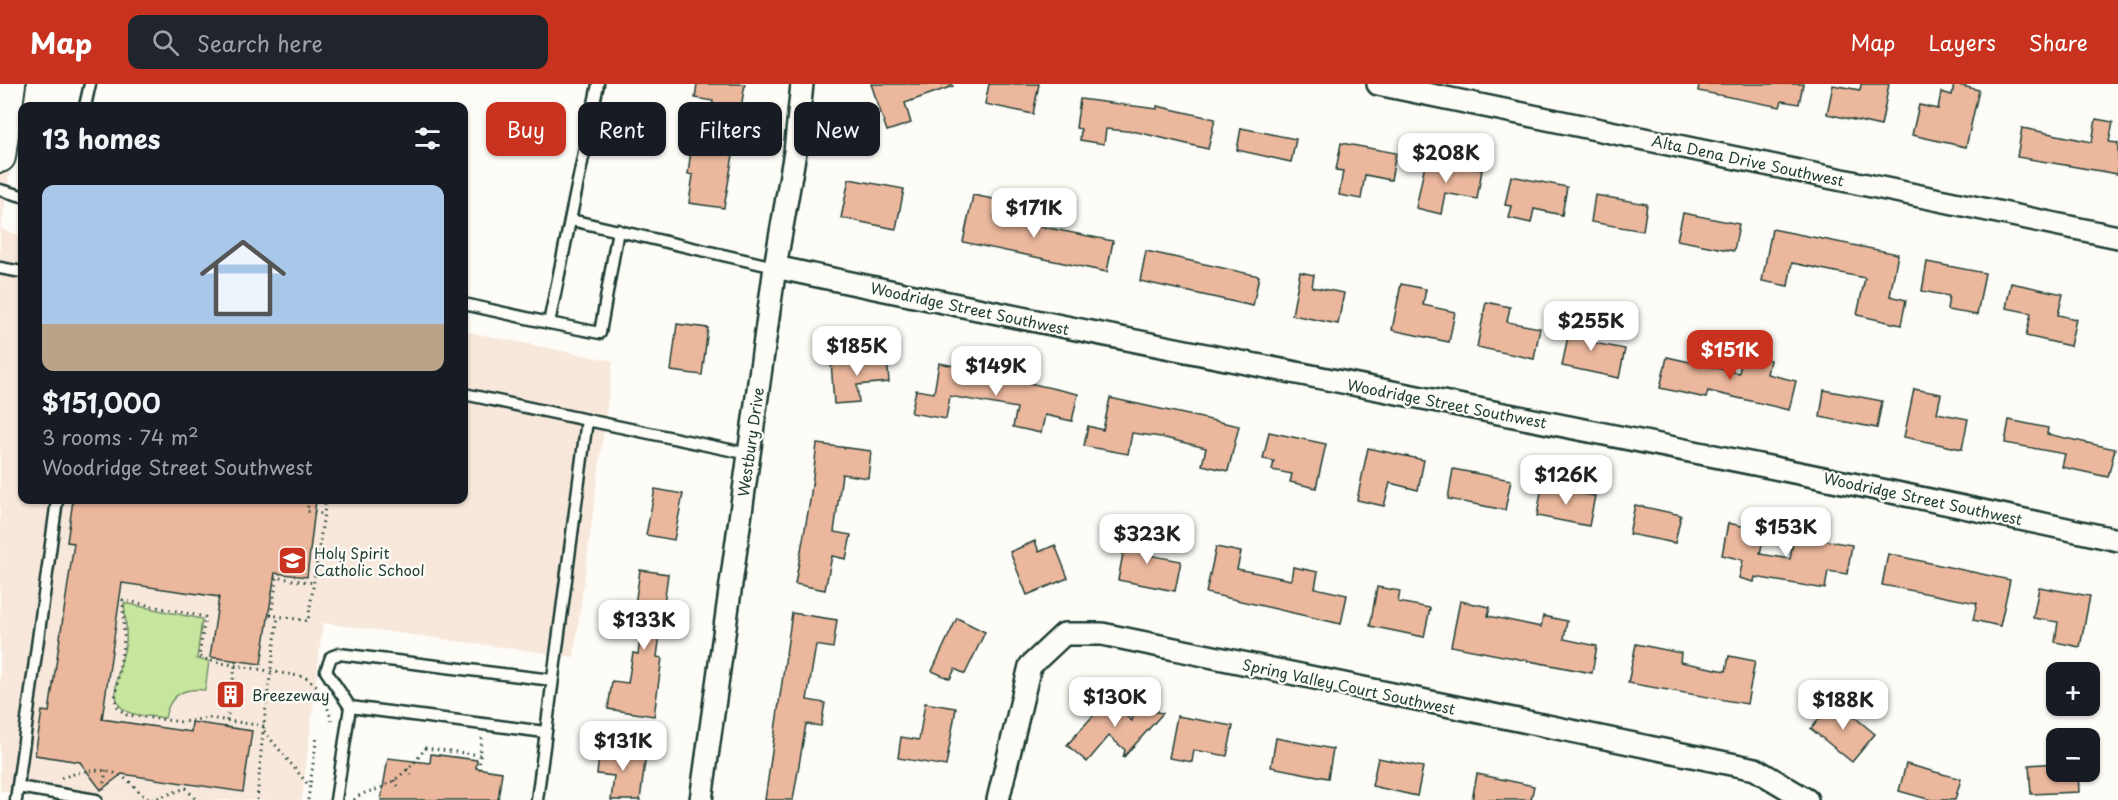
<!DOCTYPE html>
<meta charset="utf-8">
<style>
:root{--surface:#171b24;--page:#20242c;--text:#f1f3f6;--muted:#9ea1a6;--line:#363941;--accent:#c8321e}
body{margin:0;font-family:"Playpen Sans",sans-serif;background:var(--page);color:var(--text);height:100vh;display:flex;flex-direction:column;font-size:22px;white-space:nowrap}
*{box-sizing:border-box;margin:0}
p{font-size:20px;color:var(--muted)}
.icon{flex:none;width:33px;height:33px;fill:none;stroke:currentColor;stroke-width:2;stroke-linecap:round;stroke-linejoin:round}
.map{position:relative;flex:1;overflow:hidden}
.side{position:absolute;left:18px;top:18px;width:450px;height:402px;display:flex;flex-direction:column;background:var(--surface);border-radius:12px;box-shadow:0 2px 4px #0004}
.side>*{flex:none}
.top-card{position:absolute;left:486px;top:18px;width:570px;height:54px;display:flex;gap:12px}
.tools{position:absolute;left:2046px;top:578px;display:grid;gap:12px}
.tools a{display:grid;place-items:center;width:54px;height:54px;border-radius:12px;background:var(--surface);box-shadow:0 2px 4px #0004;font-size:30px}
.price{position:absolute;translate:-50% -51px;padding:0 14px;border-radius:12px;background:#fff;color:#222;font-size:20px;line-height:39px;filter:drop-shadow(0 2px 3px #0008)}
.price::after{content:'';position:absolute;left:50%;top:36px;width:18px;height:14px;margin-left:-9px;background:inherit;clip-path:polygon(0 0,100% 0,50% 100%)}
.price.on{background:var(--accent);color:#fff}
ul{padding:0;list-style:none}
li{display:grid;align-content:center;gap:12px;height:318px;padding:0 24px}
li+li{border-top:2px solid var(--line)}
li span{display:grid;place-items:center;height:186px;border-radius:12px;color:#555}
li>.icon{margin-inline-start:auto}
span .icon{width:108px;height:108px;fill:#fffc;stroke-width:1}
li b{font-size:26px}
h2{display:flex;justify-content:space-between;align-items:center;height:72px;padding:0 24px;font-size:26px}
.tag{padding:0 21px;border-radius:12px;background:var(--surface);box-shadow:0 2px 4px #0004;font-size:21px;line-height:54px}
.tag.on{background:var(--accent);color:#fff}
header{display:flex;align-items:center;gap:36px;box-sizing:border-box;height:84px;padding:0 30px;background:var(--accent);color:#fff}
header strong{font-size:28px}
nav{display:flex;gap:33px;margin-inline-start:auto;font-size:21px}
.search{width:420px;height:54px;background:var(--page);display:flex;align-items:center;gap:15px;box-sizing:border-box;padding:0 21px;border-radius:12px;color:var(--muted);font-size:22px}
.map>svg:first-child{display:block}
</style>
<header>
<strong>Map</strong>
<div class="search"><svg class="icon" aria-label="search" viewBox="0 0 24 24"><circle cx="10" cy="10" r="6"/><path d="M15 15l6 6"/></svg>Search here</div>
<nav><a>Map</a><a>Layers</a><a>Share</a></nav>
</header>
<div class="map">
<svg width="2118" height="716" viewBox="0 0 2118 716">
<rect width="100%" height="100%" fill="#fdfcf7"/>
<filter id="ink" filterUnits="userSpaceOnUse"><feTurbulence type="fractalNoise" baseFrequency=".0167" numOctaves="2"/><feDisplacementMap in="SourceGraphic" scale="12" xChannelSelector="R" yChannelSelector="G"/><feConvolveMatrix kernelMatrix="1 2 1 2 8 2 1 2 1" color-interpolation-filters="sRGB"/></filter>
<g filter="url(#ink)">
<polygon fill="#f8e8dc" points="0,0 23,0 1,145 22,152 22,416 464,416 464,247 613,277 574,573 323,539 302,716 58,716 0,707"/>
<path fill="#c6e59d" stroke="#729168" stroke-width="1.5" d="M 124,519 L 202,535 L 197,575 L 209,577 L 205,606 C 183,603 169,612 165,634 C 153,632 133,633 123,625 C 106,612 124,575 126,557 C 127,544 125,531 124,519 Z"/>
<g fill="#ebb89d" stroke="#1f3d34" stroke-width="1.5">
<polygon points="697,0 745,0 724,124 689,119 693,91 688,90 691,66 707,68 713,17 695,14"/>
<polygon points="871,0 952,0 953,2 905,19 911,39 887,47"/>
<polygon points="989,0 1039,0 1033,30 985,20"/>
<polygon points="1699,0 1803,0 1799,20 1782,17 1780,23 1698,7"/>
<polygon points="1861,0 1889,0 1881,42 1827,30 1833,1 1860,6"/>
<polygon points="1954,0 1979,6 1966,63 1912,51 1919,21 1938,25 1941,8 1952,11"/>
<polygon points="1080,15 1157,25 1157,22 1215,35 1208,65 1137,48 1106,45 1104,60 1080,56 1081,45 1076,44"/>
<polygon points="2096,35 2113,38 2109,58 2118,59 2118,90 2017,73 2022,44 2092,58"/>
<polygon points="1241,44 1296,55 1291,78 1237,66"/>
<polygon points="1341,59 1396,69 1391,96 1365,91 1361,115 1339,111 1343,87 1336,86"/>
<polygon points="1426,75 1482,86 1477,115 1445,109 1441,130 1416,124"/>
<polygon points="1511,92 1567,103 1562,131 1534,125 1531,139 1509,134 1512,122 1505,121"/>
<polygon points="849,95 904,105 896,145 841,134"/>
<polygon points="973,111 998,116 994,133 1113,157 1107,188 963,158"/>
<polygon points="1595,111 1647,120 1643,147 1591,138"/>
<polygon points="1683,129 1739,140 1734,167 1677,156"/>
<polygon points="1772,145 1898,170 1890,212 1906,216 1901,241 1857,231 1865,194 1792,179 1788,202 1762,197"/>
<polygon points="1146,167 1259,192 1253,222 1140,197"/>
<polygon points="1927,178 1985,189 1977,231 1947,226 1949,212 1922,207"/>
<polygon points="1300,188 1314,191 1312,203 1344,209 1338,240 1292,231"/>
<polygon points="2011,199 2063,210 2058,231 2076,235 2070,262 2026,252 2031,229 2006,224"/>
<polygon points="1401,200 1426,205 1423,221 1455,228 1449,258 1392,246"/>
<polygon points="1486,218 1510,223 1507,238 1540,244 1534,275 1477,263"/>
<polygon points="1571,237 1598,242 1594,259 1625,265 1619,294 1562,282"/>
<polygon points="677,240 708,244 702,291 671,287"/>
<polygon points="1743,269 1770,276 1767,290 1796,297 1789,326 1708,307 1706,314 1660,304 1667,273 1739,289"/>
<polygon points="887,273 889,298 857,301 859,318 834,320 831,277"/>
<polygon points="939,279 998,290 998,292 1078,310 1072,337 1045,331 1041,349 1013,343 1017,324 950,312 946,335 911,329 916,306 934,309"/>
<polygon points="1914,305 1941,310 1937,329 1968,335 1962,365 1904,353"/>
<polygon points="1824,306 1882,317 1877,344 1820,333"/>
<polygon points="1110,314 1239,342 1228,387 1202,381 1206,364 1161,353 1132,349 1128,370 1084,362 1088,342 1103,346"/>
<polygon points="2009,336 2048,344 2047,350 2115,365 2108,393 2062,383 2065,370 2005,359"/>
<polygon points="1269,348 1326,360 1316,404 1290,398 1292,390 1272,386 1274,377 1263,375"/>
<polygon points="817,360 871,367 868,394 842,390 834,448 851,451 846,475 832,472 825,506 795,500 810,417"/>
<polygon points="1368,364 1424,376 1418,406 1390,399 1384,422 1357,416"/>
<polygon points="1453,385 1511,396 1505,426 1448,415"/>
<polygon points="1542,402 1595,412 1589,442 1537,432"/>
<polygon points="655,405 683,410 674,456 646,451"/>
<polygon points="73,416 316,416 307,493 275,489 261,580 210,573 219,513 122,499 102,635 191,648 192,638 252,647 243,708 122,690 101,706 80,678 35,671 42,627 49,628 74,459 67,458"/>
<polygon points="1635,421 1681,431 1675,459 1629,450"/>
<polygon points="1728,439 1765,447 1760,470 1790,475 1794,451 1852,461 1847,490 1828,487 1825,505 1755,493 1754,498 1739,494 1743,476 1722,471"/>
<polygon points="1127,449 1151,454 1148,471 1181,477 1175,507 1118,496"/>
<polygon points="1035,457 1039,468 1055,461 1068,494 1027,511 1010,468"/>
<polygon points="1216,463 1241,468 1237,485 1291,496 1293,483 1318,488 1315,504 1347,511 1341,540 1206,509"/>
<polygon points="1888,470 2010,496 2000,542 1973,536 1977,519 1882,501"/>
<polygon points="640,486 668,490 657,573 662,574 654,632 608,625 612,597 628,599 633,569 638,570 644,529 634,528"/>
<polygon points="1377,503 1400,507 1398,518 1430,524 1424,553 1370,542"/>
<polygon points="2039,503 2090,512 2080,563 2055,558 2058,538 2033,534"/>
<polygon points="1460,517 1490,523 1488,532 1541,543 1543,532 1567,537 1564,555 1597,562 1592,589 1451,562"/>
<polygon points="792,529 837,536 833,564 816,561 807,616 825,619 821,642 806,640 793,716 765,716"/>
<polygon points="957,534 985,548 965,590 955,585 950,595 932,587"/>
<polygon points="1636,560 1681,569 1680,578 1726,587 1729,572 1755,577 1747,620 1628,599"/>
<polygon points="1137,614 1159,619 1156,628 1163,629 1123,674 1125,666 1109,652 1087,678 1067,661 1107,616 1132,637"/>
<polygon points="1834,616 1875,650 1852,678 1811,645"/>
<polygon points="925,619 956,624 946,682 898,674 901,653 919,656"/>
<polygon points="1177,632 1233,642 1227,672 1194,666 1192,678 1169,674"/>
<polygon points="1276,654 1333,665 1328,694 1271,683"/>
<polygon points="600,663 646,670 640,716 611,716 614,692 597,690"/>
<polygon points="431,670 477,676 476,684 502,688 498,716 381,716 388,674 430,679"/>
<polygon points="1378,674 1423,683 1417,712 1372,702"/>
<polygon points="2056,679 2056,687 2078,687 2079,708 2031,710 2029,681"/>
<polygon points="1906,680 1961,695 1955,716 1931,716 1899,707"/>
<polygon points="1477,690 1534,702 1531,716 1472,716"/>
</g>
<g fill="none" stroke-linecap="round" stroke-linejoin="round">
<defs>
<g id="service">
<polyline points="85,22 90,0"/>
<polyline points="0,106 22,112"/>
<polyline points="571,136 775,183"/>
<polyline points="0,184 22,188"/>
<polyline points="464,220 549,239 598,0"/>
<polyline points="549,239 600,249 618,146"/>
<polyline points="464,310 749,370"/>
<polyline points="350,623 326,587 331,573 339,570 552,596"/>
<polyline points="18,703 96,716"/>
<polyline points="16,716 57,416"/>
<polyline points="336,716 350,623 545,648"/>
<polyline points="537,716 587,336"/>
</g>
<g id="minor">
<polyline points="1378,0 2118,153"/>
<path d="M 775,183 C 1222,278 1672,359 2118,456"/>
<polyline points="701,716 775,183 795,68 802,0"/>
<polyline points="998,716 1030,582 1064,550 1102,550 1755,685 1807,716"/>
</g>
<polyline id="secondary" points="0,73 10,0"/>
</defs>
<use href="#service" stroke="#1f3d34" stroke-width="15"/>
<use href="#minor" stroke="#1f3d34" stroke-width="26"/>
<use href="#secondary" stroke="#1f3d34" stroke-width="34"/>
<g stroke="#1f3d34" stroke-width="3" stroke-dasharray="1.5 4.5" stroke-linecap="butt">
<polyline points="309,416 307,427 323,430"/>
<polyline points="274,493 314,499"/>
<polyline points="277,494 271,531 308,537 326,416"/>
<polyline points="324,613 332,637"/>
<polyline points="264,642 209,634 182,638 127,631 118,624 115,614 124,555 123,516 205,533 199,573 215,578 305,593 317,602"/>
<polyline points="226,643 236,576"/>
<polyline points="264,647 310,703"/>
<polyline points="407,685 412,692"/>
<polyline points="479,685 482,654"/>
<path d="M 61,694 C 88,685 112,680 134,702 C 140,708 144,715 153,716"/>
<polyline points="394,696 398,702"/>
<polyline points="103,705 106,686"/>
<polyline points="152,716 186,704 196,716"/>
<polyline points="257,716 263,646 278,532"/>
<polyline points="308,716 317,652"/>
<path d="M 354,716 C 362,707 373,708 383,703 C 400,694 415,680 425,664 L 480,671"/>
</g>
<use href="#service" stroke="#fdfcf7" stroke-width="10"/>
<use href="#minor" stroke="#fdfcf7" stroke-width="21"/>
<use href="#secondary" stroke="#fdfcf7" stroke-width="30"/>
</g>
</g>
<defs>
<symbol id="school-square" viewBox="-11 -11 22 22"><rect x="-9" y="-9" width="18" height="18" rx="4" fill="#c8321e" stroke="#fdfcf7"/><path d="M0-5L7-2L0 1L-7-2ZM-4 1L0 2.5L4 1V4Q0 6-4 4Z" fill="#fff"/></symbol>
<symbol id="building-square" viewBox="-11 -11 22 22"><rect x="-9" y="-9" width="18" height="18" rx="4" fill="#c8321e" stroke="#fdfcf7"/><path d="M-4-6H4V6H1V3H-1V6H-4ZM-2.5-4.3h1.7v1.8h-1.7ZM.8-4.3h1.7v1.8H.8ZM-2.5-1h1.7V.8h-1.7ZM.8-1h1.7V.8H.8Z" fill="#fff"/></symbol>
</defs>
<g fill-rule="evenodd">
<use href="#school-square" x="276" y="460" width="33" height="33"/>
<use href="#building-square" x="214" y="594" width="33" height="33"/>
</g>
<g text-anchor="middle" dominant-baseline="central" stroke-width="4.5" stroke-linejoin="round" paint-order="stroke">
<g font-size="15" fill="#1f3d34" stroke="#fdfcf7">
<text transform="translate(1748 76) rotate(12)">Alta Dena Drive Southwest</text>
<text transform="translate(970 224) rotate(12)">Woodridge Street Southwest</text>
<text transform="translate(1447 319) rotate(11)">Woodridge Street Southwest</text>
<text transform="translate(750 358) rotate(-82)">Westbury Drive</text>
<text transform="translate(1923 414) rotate(12)">Woodridge Street Southwest</text>
<text transform="translate(1349 602) rotate(12)">Spring Valley Court Southwest</text>
</g>
<g font-size="15" fill="#1f3d34" stroke="#fdfcf7" text-anchor="start">
<text x="314" y="468">Holy Spirit<tspan x="314" dy="17">Catholic School</tspan></text>
<text x="252" y="610">Breezeway</text>
</g>
</g>
</svg>
<div class="tools">
<a>+</a>
<a>−</a>
</div>
<b class="price" style="left:1446px;top:100px">$208K</b>
<b class="price" style="left:1034px;top:155px">$171K</b>
<b class="price" style="left:1591px;top:268px">$255K</b>
<b class="price" style="left:857px;top:293px">$185K</b>
<b class="price on" style="left:1730px;top:297px">$151K</b>
<b class="price" style="left:996px;top:313px">$149K</b>
<b class="price" style="left:1566px;top:422px">$126K</b>
<b class="price" style="left:1786px;top:474px">$153K</b>
<b class="price" style="left:1147px;top:481px">$323K</b>
<b class="price" style="left:644px;top:567px">$133K</b>
<b class="price" style="left:1115px;top:644px">$130K</b>
<b class="price" style="left:1843px;top:647px">$188K</b>
<b class="price" style="left:623px;top:688px">$131K</b>
<div class="top-card">
<a class="tag on">Buy</a>
<a class="tag">Rent</a>
<a class="tag">Filters</a>
<a class="tag">New</a>
</div>
<section class="side">
<h2>13 homes<svg class="icon" aria-label="filters" viewBox="0 0 24 24"><path d="M4 7h16M4 17h16"/><circle cx="9" cy="7" r="2"/><circle cx="15" cy="17" r="2"/></svg></h2>
<ul>
<li><span style="background:linear-gradient(#a9c7e8 75%,#b9a48a 0)"><svg class="icon" aria-label="home" viewBox="0 0 24 24"><path d="M3 11l9-7 9 7M6 9v11h12V9"/></svg></span><div><b>$151,000</b><p>3 rooms · 74 m²</p><p>Woodridge Street Southwest</p></div></li>
</ul>
</section>
</div>
